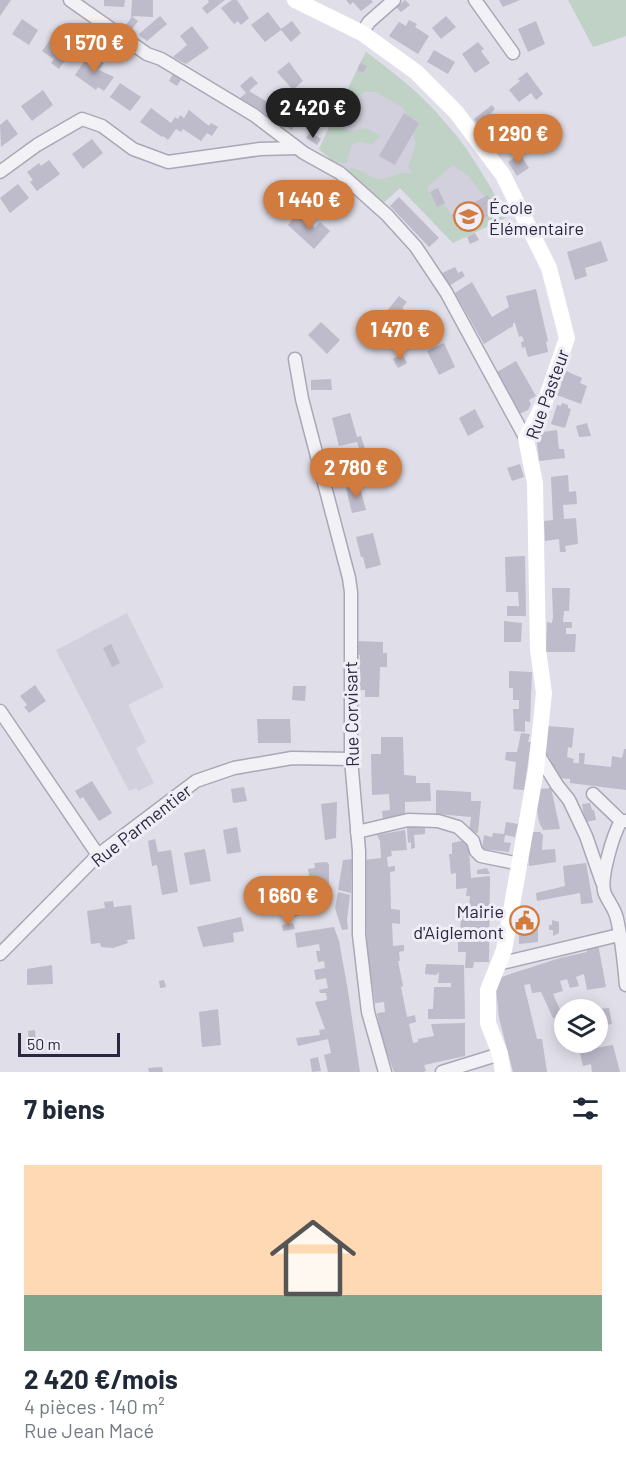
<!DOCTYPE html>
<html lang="fr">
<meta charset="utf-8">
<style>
:root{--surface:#fff;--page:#f2f2f3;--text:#1f2937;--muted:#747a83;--accent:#d27b3e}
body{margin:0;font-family:Barlow,sans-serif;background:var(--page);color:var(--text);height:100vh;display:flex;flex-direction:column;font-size:22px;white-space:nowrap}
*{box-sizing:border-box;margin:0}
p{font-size:20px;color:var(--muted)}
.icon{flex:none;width:33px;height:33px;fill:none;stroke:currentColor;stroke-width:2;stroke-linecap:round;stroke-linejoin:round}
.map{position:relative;height:1072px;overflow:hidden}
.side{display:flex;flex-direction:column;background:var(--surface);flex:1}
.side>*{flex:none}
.fabs{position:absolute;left:554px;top:999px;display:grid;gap:12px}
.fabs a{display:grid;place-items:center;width:54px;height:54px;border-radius:50%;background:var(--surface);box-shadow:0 3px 15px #0003;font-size:30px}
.scale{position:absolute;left:18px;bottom:15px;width:102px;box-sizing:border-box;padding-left:6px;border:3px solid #2c2740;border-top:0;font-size:16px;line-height:21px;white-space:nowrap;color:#2c2740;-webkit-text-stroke:4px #efeef6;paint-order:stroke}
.price{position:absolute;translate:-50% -51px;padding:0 14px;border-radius:21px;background:var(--accent);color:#fff;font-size:20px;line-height:39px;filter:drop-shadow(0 2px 3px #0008)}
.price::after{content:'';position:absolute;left:50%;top:36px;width:18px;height:14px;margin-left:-9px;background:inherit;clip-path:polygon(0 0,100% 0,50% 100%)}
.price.current{background:#222;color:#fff}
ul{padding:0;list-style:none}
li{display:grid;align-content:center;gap:12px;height:318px;padding:0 24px}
li span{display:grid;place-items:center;height:186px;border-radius:0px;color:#555}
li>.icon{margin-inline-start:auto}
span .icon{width:108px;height:108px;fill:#fffc;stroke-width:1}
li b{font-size:26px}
h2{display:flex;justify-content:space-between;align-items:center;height:72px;padding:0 24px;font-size:26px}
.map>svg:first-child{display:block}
</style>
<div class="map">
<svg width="626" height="1072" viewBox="0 0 626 1072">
<rect width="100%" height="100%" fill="#e0dee8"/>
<g fill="#d3d0dd">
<polygon points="366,52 416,92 456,135 467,149 507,217 453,243 400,188 382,204 369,190 357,182 319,149"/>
<polygon points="127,613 164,687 128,705 146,742 136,748 154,783 138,791 136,788 129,791 56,650"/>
</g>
<g fill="#bfd2c5" fill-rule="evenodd">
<polygon points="568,0 626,0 626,36 593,47"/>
<path d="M 366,52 C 383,65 401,78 417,93 C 455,128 483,171 507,217 L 453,243 L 400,188 L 382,204 L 369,190 L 344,171 C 359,162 368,180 380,179 C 392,178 399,171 413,173 L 408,167 L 416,144 L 413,133 L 419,122 L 407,115 L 403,108 L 376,92 L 364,92 L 352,101 L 354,104 L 349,112 L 338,109 L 357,70 L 363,73 L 367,67 L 360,63 ZM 453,165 L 468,176 L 484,196 L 488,195 L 497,211 L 460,231 L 444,203 L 437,207 L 427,187 Z"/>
<polygon points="330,125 352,131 366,128 381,136 372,144 359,142 352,144 347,163 334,162 319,149"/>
</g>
<g fill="#bebbcb">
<polygon points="0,0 11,0 0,16"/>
<polygon points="104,0 125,0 124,7 104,6"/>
<polygon points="132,0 153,0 153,17 131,16 138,21 129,33 123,29 131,18"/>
<polygon points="208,0 225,0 207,14 202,8 209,2"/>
<polygon points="232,0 237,0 249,18 241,25 238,21 234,24 221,8"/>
<polygon points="346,0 371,0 373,2 361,11 353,2 350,5"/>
<polygon points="405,0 410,5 401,12 396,7"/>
<polygon points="499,0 520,0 503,7"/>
<polygon points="268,12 281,29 292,21 301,33 291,42 281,30 265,42 251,25"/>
<polygon points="160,16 167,24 147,41 140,36 139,34"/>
<polygon points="446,16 456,27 441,39 432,28"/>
<polygon points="22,19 38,30 29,45 12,34"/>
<polygon points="409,20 417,24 415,27 429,36 418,54 389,36 399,22 406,26"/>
<polygon points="536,21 545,44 528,52 518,29"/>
<polygon points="192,26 209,48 186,64 173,57 187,45 180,36"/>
<polygon points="52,37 62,44 65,39 76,46 59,69 51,63 54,59 42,51"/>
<polygon points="478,42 484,49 481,51 490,63 475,73 462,54"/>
<polygon points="434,50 455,62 448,74 427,62"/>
<polygon points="90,53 104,63 99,70 114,77 104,91 98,87 96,90 75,75"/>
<polygon points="289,62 303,81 293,90 277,72"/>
<polygon points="360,63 367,66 363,73 357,70"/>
<polygon points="174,72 182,78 177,86 169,81"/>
<polygon points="527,72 543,94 536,100 531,93 519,102 509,90 520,81 518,79"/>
<polygon points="251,76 258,83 249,91 274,106 266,114 240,98 246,93 240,86"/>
<polygon points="120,83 141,97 130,111 110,97"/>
<polygon points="43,90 53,105 32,121 21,106"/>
<polygon points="299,105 308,111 304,119 300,117 292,130 281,123 289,110 294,113"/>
<polygon points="492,105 495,109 489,115 494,122 483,132 474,119"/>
<polygon points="151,108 171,123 175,117 178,119 180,115 184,118 189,110 209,126 211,123 218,127 212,136 207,133 201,141 183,129 181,132 176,129 168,140 163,136 162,137 140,122"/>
<polygon points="339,112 347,114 344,127 336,124"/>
<polygon points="404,113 419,123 395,165 379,156"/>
<polygon points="7,119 18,134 1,147 0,125"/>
<polygon points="310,132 321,139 317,145 306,138"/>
<polygon points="92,139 103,153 83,169 72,154"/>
<polygon points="520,154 529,168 517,176 508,162"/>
<polygon points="49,160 60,174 37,191 30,182 33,180 27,172 39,163 41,166"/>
<polygon points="18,184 29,198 10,213 0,198"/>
<polygon points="438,188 445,203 437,207 430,192"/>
<polygon points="488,195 497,211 460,231 451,215"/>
<polygon points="399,197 439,238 429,247 390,206"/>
<polygon points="298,212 315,228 320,222 330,231 314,249 288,225"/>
<polygon points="475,233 479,240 470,244 467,237"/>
<polygon points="601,241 608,261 585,268 587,276 575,280 567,252"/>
<polygon points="455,267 458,273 462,271 465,276 449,286 442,273"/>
<polygon points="472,282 492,317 509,307 506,296 536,289 548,341 546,342 548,352 528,357 525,347 522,348 521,342 524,341 522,336 519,337 515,323 513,323 513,326 484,344 455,293"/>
<polygon points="399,296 407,302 402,308 420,321 408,336 382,317"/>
<polygon points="321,322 340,340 327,354 308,335"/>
<polygon points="444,343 455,367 439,375 427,351"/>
<polygon points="402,354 407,363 398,368 393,359"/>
<polygon points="516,361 536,396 529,400 531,404 528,410 519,414 497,372"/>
<polygon points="566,371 582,378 580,383 587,386 581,404 557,395"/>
<polygon points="331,379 332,390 311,390 311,380"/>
<polygon points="562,403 568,405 568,408 571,409 565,428 551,424 557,405 561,406"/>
<polygon points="475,409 484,427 468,436 459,418"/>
<polygon points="350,413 357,437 361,436 368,459 363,460 357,442 339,446 332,418"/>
<polygon points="587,423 591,436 579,437 576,426"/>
<polygon points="557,430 559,449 564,449 565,458 539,461 536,433"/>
<polygon points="520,464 524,477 512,481 507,468"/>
<polygon points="568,475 569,492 576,491 577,504 563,505 564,519 576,518 578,544 565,546 566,552 560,552 559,539 545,541 544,521 553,520 551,477"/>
<polygon points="359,484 366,510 352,513 346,488"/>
<polygon points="373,533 381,565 366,569 363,557 361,557 356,537"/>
<polygon points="525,556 526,616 507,616 507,606 519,606 518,592 506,592 505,557"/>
<polygon points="552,588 570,588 569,611 564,611 563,622 572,622 572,628 566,628 566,634 576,634 575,652 546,652 547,622 552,623 553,617"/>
<polygon points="504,621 522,623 521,642 504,642"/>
<polygon points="357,641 383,642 383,653 387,653 387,667 380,667 379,697 365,697 365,690 359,690 360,655 357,654"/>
<polygon points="111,644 120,663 112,667 103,648"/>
<polygon points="509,671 532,672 530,722 525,721 525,732 514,731 513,709 519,709 519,700 513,700 513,688 509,688"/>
<polygon points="35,685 46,701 29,713 24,707 27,705 20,696"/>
<polygon points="293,686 306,686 305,701 292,700"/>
<polygon points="257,719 290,719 291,743 258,743"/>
<polygon points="547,726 574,728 572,748 568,747 567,757 574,759 573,763 579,763 579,753 585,753 584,764 611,767 612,756 622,758 624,749 626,749 626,790 570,783 570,779 558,778 549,767 550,757 546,756"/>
<polygon points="521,733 530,734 528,742 531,742 524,790 513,789 516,762 505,760 506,752 517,752"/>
<polygon points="381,737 403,737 404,775 416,776 416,783 430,783 431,801 405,802 405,816 383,819 382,811 390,810 389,794 372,795 371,754 381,754"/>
<polygon points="92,781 112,813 99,821 83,797 80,799 75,791"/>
<polygon points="244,787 247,801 233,803 231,789"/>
<polygon points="551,788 560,829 543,830 539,822 536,804 540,789"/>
<polygon points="436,790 471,792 471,801 481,801 478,833 469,832 471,817 436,814"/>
<polygon points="337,802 336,838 325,840 321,804"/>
<polygon points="590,803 592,810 594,810 596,820 585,822 582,804"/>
<polygon points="506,822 518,824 515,837 505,835 504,842 511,843 509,852 482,849 484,835 492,837 493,833 504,834"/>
<polygon points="425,825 425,834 414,835 415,848 411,849 411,842 408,843 407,827"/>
<polygon points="237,827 241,852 227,854 223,830"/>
<polygon points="405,830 407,850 391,851 392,856 387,857 388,867 395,866 395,871 390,872 391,909 400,910 400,924 392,923 393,946 404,945 404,951 399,952 400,961 398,961 403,986 401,987 407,1017 415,1015 416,1022 409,1024 413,1043 418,1042 418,1039 434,1036 431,1024 465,1023 465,1056 424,1065 426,1071 423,1072 394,1072 382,1039 377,1013 385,1012 384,1002 375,1003 367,950 364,860 381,858 380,841 377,835"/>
<polygon points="532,832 540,832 543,835 542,850 555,849 556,862 529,866 528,852 530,851"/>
<polygon points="155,839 158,852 171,850 178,892 162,895 157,865 152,866 148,841"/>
<polygon points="465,840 469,851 471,878 490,876 489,962 474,962 473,968 465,968 466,952 458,952 458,930 460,930 461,918 459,918 459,908 469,908 470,896 466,896 467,888 456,889 456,873 451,874 449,854 452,854 452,843"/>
<polygon points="205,849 211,881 190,885 184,853"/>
<polygon points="352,859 351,893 338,890 343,860"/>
<polygon points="327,862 329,865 329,902 312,904 313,913 291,917 286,887 310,883 308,869 315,868 314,863"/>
<polygon points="586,863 593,903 581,904 580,893 537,901 536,893 565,886 563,866"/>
<polygon points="487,868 490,874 477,874 477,870"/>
<polygon points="338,892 350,895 347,920 348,929 342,930 335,908"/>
<polygon points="113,901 114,907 131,905 135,939 127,940 128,943 113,948 101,947 100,943 91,944 87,911 105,908 104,902"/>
<polygon points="531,909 532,927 538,927 538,942 519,944 518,910"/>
<polygon points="241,917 244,931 233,933 234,942 203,947 197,927"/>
<polygon points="552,920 559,922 559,933 553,936 553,930 549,930 549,925 552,925"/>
<polygon points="293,923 295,929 283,931 282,925"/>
<polygon points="334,927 339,941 347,985 360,1072 328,1072 324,1055 331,1053 328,1039 298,1046 296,1038 320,1035 319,1030 325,1029 315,1002 327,1000 326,993 320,993 319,990 328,988 326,978 316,980 314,970 325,968 324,961 318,962 316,951 320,951 319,944 297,948 295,933"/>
<polygon points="598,944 606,987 587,990 584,974 576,977 579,986 570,988 567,979 560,981 563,991 553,994 561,1012 564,1011 564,1016 553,1018 541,992 532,993 530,984 524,985 537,1039 542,1039 547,1072 513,1072 499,1018 495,979 560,958 587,952 586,945"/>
<polygon points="426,964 464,965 465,1019 428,1019 428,1009 433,1009 434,987 451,987 451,983 438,983 439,972 436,975 425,974"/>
<polygon points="52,965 53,984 27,985 27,969"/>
<polygon points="164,980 166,987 160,988 159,981"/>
<polygon points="609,1008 612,1024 601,1026 597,1009"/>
<polygon points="218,1009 221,1045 202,1047 199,1012"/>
<polygon points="35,1030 36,1043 29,1044 28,1031"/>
<polygon points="613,1045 620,1072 592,1072 591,1064 583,1066 580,1053 589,1051 589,1049"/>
<polygon points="318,1057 321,1071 312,1072 310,1059"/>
<polygon points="162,1067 163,1072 149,1072 148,1068"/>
</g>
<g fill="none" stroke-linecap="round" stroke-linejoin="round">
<defs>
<g id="street">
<polyline points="70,0 147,54 161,59 254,115 304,153 340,173 387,215 416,247 446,292 526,439"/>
<polyline points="475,0 513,53"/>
<polyline points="362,33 369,22 394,0"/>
<polyline points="0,172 37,145 82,119 102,126 133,149 168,162 260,149 297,148"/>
<polyline points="295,359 302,399 349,578 351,592 351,759 359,851 359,935 368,1012 385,1072"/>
<polyline points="0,711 98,855"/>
<polyline points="538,754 557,785 569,800 586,836 602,882"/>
<polyline points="593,794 621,821 626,821"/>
<path d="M 621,821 C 613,835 599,880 605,894 C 609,903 615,909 617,919 C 622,940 624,963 626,985"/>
<polyline points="357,832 408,820 438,821 458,827 473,841 476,851 481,856 520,864"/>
<polyline points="0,954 98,855 196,781 234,768 292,758 351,759"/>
<polyline points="498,964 619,935"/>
<polyline points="442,1072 500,1054"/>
</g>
</defs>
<use href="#street" stroke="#aaa7b6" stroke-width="15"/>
<use href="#street" stroke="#f2f1f6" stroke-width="12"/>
<polyline stroke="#fff" stroke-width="16" points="295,0 362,33 416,72 456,112 503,175 549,268 567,338 546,399 526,439 535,483 538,650 544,693 536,770 504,950 488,990 488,1023 500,1054 503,1072"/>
</g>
<defs>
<symbol id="school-ring" viewBox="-11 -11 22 22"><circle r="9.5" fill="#efeef6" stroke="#d27b3e" stroke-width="1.5"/><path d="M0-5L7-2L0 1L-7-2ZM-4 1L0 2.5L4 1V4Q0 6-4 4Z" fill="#d27b3e"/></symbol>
<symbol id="civic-ring" viewBox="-11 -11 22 22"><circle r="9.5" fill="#efeef6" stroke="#d27b3e" stroke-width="1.5"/><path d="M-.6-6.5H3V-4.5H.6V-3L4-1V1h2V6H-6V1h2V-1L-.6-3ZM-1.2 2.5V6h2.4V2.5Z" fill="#d27b3e"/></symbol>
</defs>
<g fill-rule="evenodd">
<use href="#school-ring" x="452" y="200" width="33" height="33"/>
<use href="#civic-ring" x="508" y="904" width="33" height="33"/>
</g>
<g text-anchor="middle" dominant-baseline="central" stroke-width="6" stroke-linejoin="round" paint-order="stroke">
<g font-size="18" fill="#2c2740" stroke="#efeef6" text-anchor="start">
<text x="489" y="207">École<tspan x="489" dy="21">Élémentaire</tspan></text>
<text x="504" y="911" text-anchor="end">Mairie<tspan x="504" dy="21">d'Aiglemont</tspan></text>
</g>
<g font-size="18" fill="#2c2740" stroke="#efeef6">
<text transform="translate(547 394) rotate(-70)">Rue Pasteur</text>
<text transform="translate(351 714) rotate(-91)">Rue Corvisart</text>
<text transform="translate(141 825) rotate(-38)">Rue Parmentier</text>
</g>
</g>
</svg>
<div class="fabs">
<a><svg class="icon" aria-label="layers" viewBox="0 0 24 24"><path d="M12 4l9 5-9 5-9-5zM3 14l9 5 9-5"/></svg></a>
</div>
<div class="scale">50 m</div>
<b class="price" style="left:94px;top:74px">1 570 €</b>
<b class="price current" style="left:313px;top:139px">2 420 €</b>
<b class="price" style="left:518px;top:165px">1 290 €</b>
<b class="price" style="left:309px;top:231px">1 440 €</b>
<b class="price" style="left:400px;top:361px">1 470 €</b>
<b class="price" style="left:356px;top:499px">2 780 €</b>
<b class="price" style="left:288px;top:927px">1 660 €</b>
</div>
<section class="side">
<h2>7 biens<svg class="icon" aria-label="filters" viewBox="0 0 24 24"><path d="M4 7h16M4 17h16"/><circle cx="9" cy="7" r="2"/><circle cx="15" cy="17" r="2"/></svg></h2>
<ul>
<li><span style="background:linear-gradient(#ffd9b3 70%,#7fa58c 0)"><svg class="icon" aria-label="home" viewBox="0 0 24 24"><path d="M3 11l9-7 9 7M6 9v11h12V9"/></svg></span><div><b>2 420 €/mois</b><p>4 pièces · 140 m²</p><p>Rue Jean Macé</p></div></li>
</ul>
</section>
